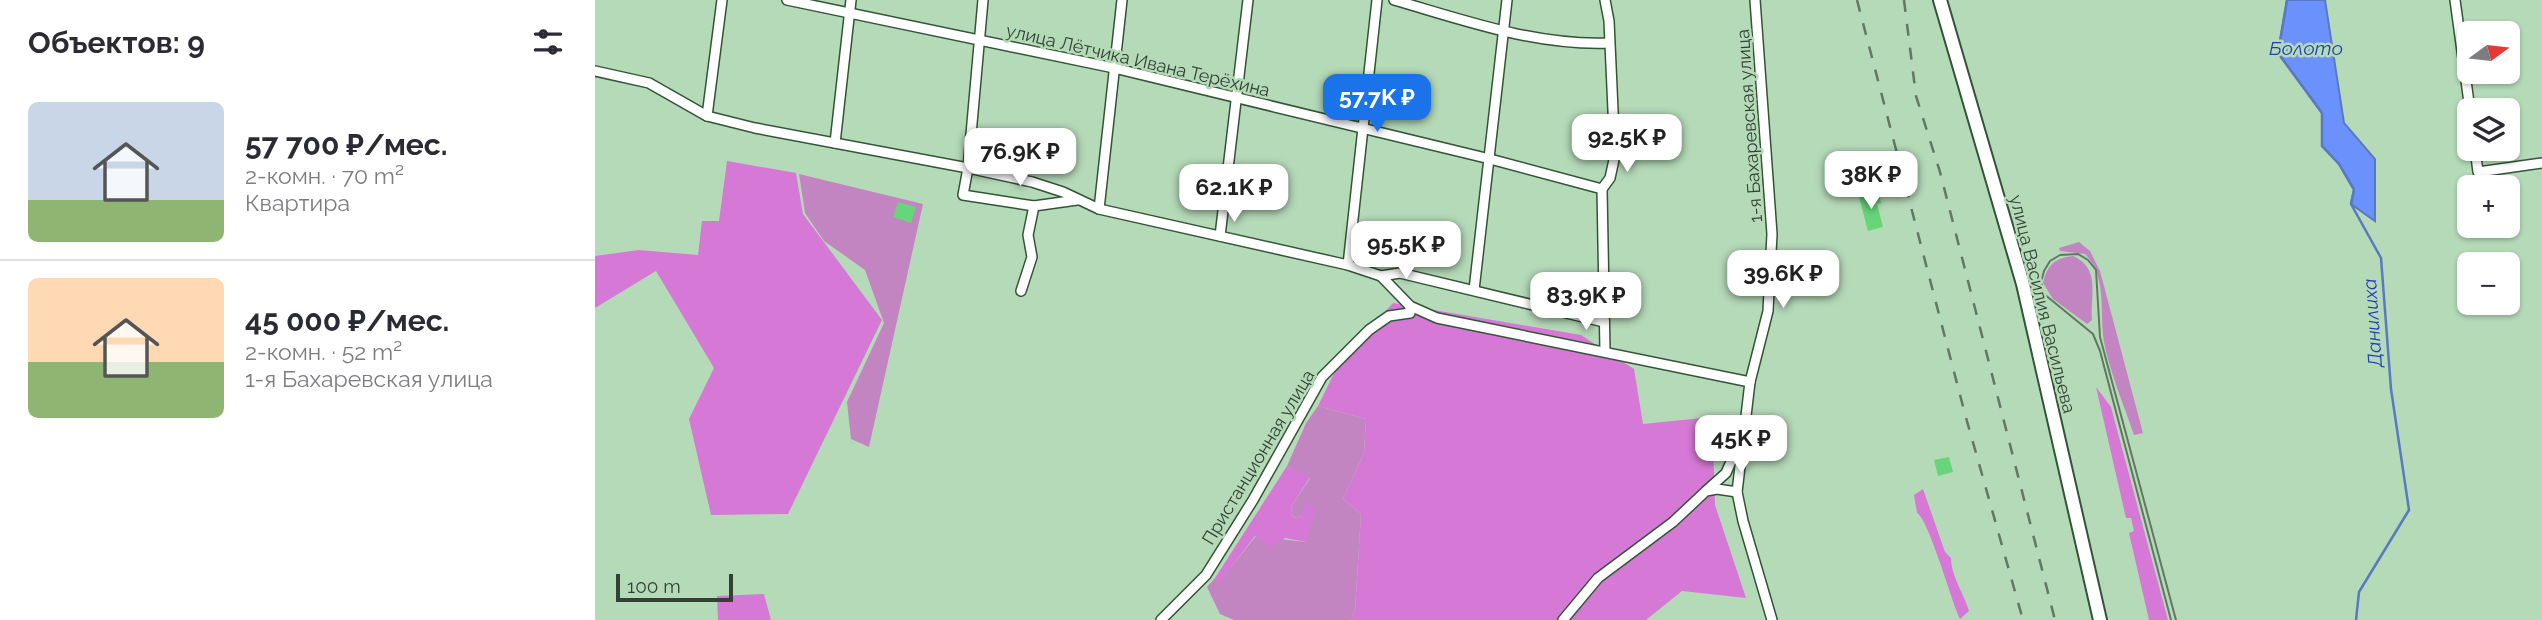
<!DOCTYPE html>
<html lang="ru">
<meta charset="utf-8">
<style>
:root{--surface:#fff;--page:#f2f2f3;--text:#2b2b33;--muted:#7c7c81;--line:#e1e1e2;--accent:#1a73e8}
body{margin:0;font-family:Raleway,sans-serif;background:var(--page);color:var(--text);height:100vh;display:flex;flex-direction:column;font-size:26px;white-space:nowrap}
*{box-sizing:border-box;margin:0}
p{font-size:23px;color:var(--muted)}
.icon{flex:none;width:38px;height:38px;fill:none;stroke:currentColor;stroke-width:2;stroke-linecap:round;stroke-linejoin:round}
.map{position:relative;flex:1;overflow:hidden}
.side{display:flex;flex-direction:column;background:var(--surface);width:595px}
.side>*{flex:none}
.needle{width:46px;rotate:75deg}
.buttons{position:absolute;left:1862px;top:21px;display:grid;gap:14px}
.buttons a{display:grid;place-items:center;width:63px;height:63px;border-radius:10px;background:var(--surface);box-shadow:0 2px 5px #0004;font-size:35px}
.scale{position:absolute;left:21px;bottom:18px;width:117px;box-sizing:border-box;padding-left:7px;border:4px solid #324133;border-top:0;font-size:19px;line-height:24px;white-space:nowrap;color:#324133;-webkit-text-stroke:5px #b5dab8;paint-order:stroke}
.price{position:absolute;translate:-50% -60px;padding:0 16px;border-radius:14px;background:#fff;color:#222;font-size:23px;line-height:46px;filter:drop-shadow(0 2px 4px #0008)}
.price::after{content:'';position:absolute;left:50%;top:42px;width:21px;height:16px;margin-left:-10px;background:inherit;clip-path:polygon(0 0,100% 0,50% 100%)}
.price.selected{background:var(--accent);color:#fff}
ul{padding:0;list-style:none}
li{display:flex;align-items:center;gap:21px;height:175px;padding:0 28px}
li+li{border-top:2px solid var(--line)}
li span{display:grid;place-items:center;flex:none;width:196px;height:140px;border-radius:10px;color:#555}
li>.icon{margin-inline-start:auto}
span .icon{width:84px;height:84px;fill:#fffc;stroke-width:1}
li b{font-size:30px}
h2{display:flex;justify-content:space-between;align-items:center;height:84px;padding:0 28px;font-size:30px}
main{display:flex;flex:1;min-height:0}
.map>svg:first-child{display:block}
</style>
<main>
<section class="side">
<h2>Объектов: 9<svg class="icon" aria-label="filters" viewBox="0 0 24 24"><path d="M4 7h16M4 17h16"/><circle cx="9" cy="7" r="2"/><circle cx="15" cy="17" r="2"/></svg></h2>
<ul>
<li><span style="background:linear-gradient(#c9d6e8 70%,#8fb573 0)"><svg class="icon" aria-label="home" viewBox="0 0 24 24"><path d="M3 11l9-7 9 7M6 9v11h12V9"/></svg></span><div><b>57 700 ₽/мес.</b><p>2-комн. · 70 m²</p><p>Квартира</p></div></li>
<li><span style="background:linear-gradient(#ffd9b3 60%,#8fb573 0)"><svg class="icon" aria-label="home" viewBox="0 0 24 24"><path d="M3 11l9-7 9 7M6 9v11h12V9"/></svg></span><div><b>45 000 ₽/мес.</b><p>2-комн. · 52 m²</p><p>1-я Бахаревская улица</p></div></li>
</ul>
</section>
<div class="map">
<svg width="1947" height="620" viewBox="0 0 1947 620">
<rect width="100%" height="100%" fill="#b5dab8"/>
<g fill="#c385c1">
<polygon points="204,174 328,204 274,447 256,439 252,402 289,323 270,270 229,241 210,213"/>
<path d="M 1484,242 L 1495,251 L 1505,271 L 1548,433 L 1539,435 C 1529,405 1517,378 1510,347 C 1503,315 1514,279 1490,254 L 1465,251 L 1464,248 Z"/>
<path d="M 1478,256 C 1506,268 1495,296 1497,320 L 1492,324 L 1458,299 L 1448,283 C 1452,265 1460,258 1478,256 Z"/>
<polygon points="723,406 771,419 769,453 748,499 766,514 760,609 756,620 639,620 625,614 612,587 620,578 624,582 661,536 711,542 706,516 698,518 696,507 715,478 692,466 711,423"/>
</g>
<g fill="#d679d6">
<polygon points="132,161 201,173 208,214 287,320 193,514 116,515 94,419 119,368 61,271 0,308 0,256 44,250 103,255 107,221 124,221"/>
<polygon points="798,303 986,335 1039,369 1048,424 1117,417 1120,505 1151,598 1087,591 1051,620 756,620 760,609 766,514 748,499 769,453 771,419 723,406 745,361"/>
<polygon points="1501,387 1516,407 1573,620 1554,620 1534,533 1539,531 1536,518 1531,518"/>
<polygon points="692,466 715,477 696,507 698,518 706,516 712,503 720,510 711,542 690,538 676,547 660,536 624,583 620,578"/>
<path d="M 1328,489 L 1350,552 L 1356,558 C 1356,576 1369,594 1374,611 L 1365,619 C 1356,600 1334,520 1322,513 L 1319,495 Z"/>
<polygon points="169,594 176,620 123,620 122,596"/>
</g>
<polygon fill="#6b91fc" stroke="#5a79c0" stroke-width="2" points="1692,0 1730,0 1749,123 1780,159 1780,221 1756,204 1759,189 1744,164 1727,146 1727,113 1683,53"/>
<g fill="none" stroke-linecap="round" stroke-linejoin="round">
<polyline stroke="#5a79c0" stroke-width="2.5" points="1692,0 1683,53 1727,113 1727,146 1744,164 1759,190 1756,204 1786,258 1796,389 1814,510 1764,592 1761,620"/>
</g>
<g fill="#67d579">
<polygon points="1279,193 1280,197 1284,196 1286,203 1282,204 1288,227 1273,231 1264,197"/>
<polygon points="303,202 321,207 316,223 298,217"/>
<polygon points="1354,457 1358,472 1343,476 1339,460"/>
</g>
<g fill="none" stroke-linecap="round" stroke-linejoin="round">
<defs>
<g id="street">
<polyline points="192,0 519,68 895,159 1007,189"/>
<polyline points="388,0 373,168 368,195 439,206 482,200"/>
<path d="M 799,0 C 869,20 940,46 1014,43"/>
<polyline points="1160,0 1177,234 1173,311 1155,382 1142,492 1148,521 1177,620"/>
<polyline points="1860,0 1875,110"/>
<polyline points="0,71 54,83 112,116 160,128 373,168 437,182 468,192 504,209 753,265 786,276 805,273 1009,322"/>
<polyline points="112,116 127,0"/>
<polyline points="240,143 256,0"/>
<polyline points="1880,149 1883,172 1947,163"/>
<polyline points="504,209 527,0"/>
<polyline points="625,236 653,0"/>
<polyline points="753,265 782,0"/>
<polyline points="786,276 815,306 842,318 1155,382"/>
<polyline points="879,290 912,0"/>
<polyline points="426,291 437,257 433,235 439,206"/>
<polyline points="1010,351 1007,189 1015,178 1020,155 1014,21 1010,0"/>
<polyline points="1112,490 1131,473 1145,441"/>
<polyline points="566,620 611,575 658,500 727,377 774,330 794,316 815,313 815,306"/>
<polyline points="968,620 1003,578 1078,522 1111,491 1122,489 1142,492"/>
</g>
<polyline id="secondary" points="1345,0 1428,284 1505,620"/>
</defs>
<use href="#street" stroke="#335437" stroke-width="12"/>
<use href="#secondary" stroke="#335437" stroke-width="16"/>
<use href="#street" stroke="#fff" stroke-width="9"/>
<use href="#secondary" stroke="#fff" stroke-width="12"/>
<polyline stroke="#617863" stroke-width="2" points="1576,620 1505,351 1498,334 1449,294 1446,282 1449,271 1455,261 1465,255 1483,254 1493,260 1501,270 1505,337 1581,620"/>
<g stroke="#617863" stroke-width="2.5" stroke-dasharray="12 12" stroke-linecap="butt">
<polyline points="1262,0 1370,414 1428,620"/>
<polyline points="1309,0 1321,96 1345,172 1460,620"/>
</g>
</g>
<g text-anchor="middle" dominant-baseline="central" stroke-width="5" stroke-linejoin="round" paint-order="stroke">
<g font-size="18" fill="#324133" stroke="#b5dab8">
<text transform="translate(543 60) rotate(13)">улица Лётчика Ивана Терёхина</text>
<text transform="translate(1154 126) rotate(-94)">1-я Бахаревская улица</text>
<text transform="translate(1448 304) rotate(76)">улица Василия Васильева</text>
<text transform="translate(663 457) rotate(-59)">Пристанционная улица</text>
</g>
<g font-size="19" font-style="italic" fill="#223cb6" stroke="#b5dab8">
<text x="1711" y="48">Болото</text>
<text transform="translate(1777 323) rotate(-94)">Данилиха</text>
</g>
</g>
</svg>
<div class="buttons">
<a><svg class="needle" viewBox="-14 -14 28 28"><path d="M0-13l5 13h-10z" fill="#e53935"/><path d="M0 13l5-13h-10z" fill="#7c7c81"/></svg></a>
<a><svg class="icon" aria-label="layers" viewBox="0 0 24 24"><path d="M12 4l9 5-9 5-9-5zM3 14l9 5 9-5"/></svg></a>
<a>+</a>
<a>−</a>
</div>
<div class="scale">100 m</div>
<b class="price selected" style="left:782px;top:134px">57.7K ₽</b>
<b class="price" style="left:1032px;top:174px">92.5K ₽</b>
<b class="price" style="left:425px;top:188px">76.9K ₽</b>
<b class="price" style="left:1276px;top:211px">38K ₽</b>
<b class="price" style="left:639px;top:224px">62.1K ₽</b>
<b class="price" style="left:811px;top:281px">95.5K ₽</b>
<b class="price" style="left:1188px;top:310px">39.6K ₽</b>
<b class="price" style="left:991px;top:332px">83.9K ₽</b>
<b class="price" style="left:1146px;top:475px">45K ₽</b>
</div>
</main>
